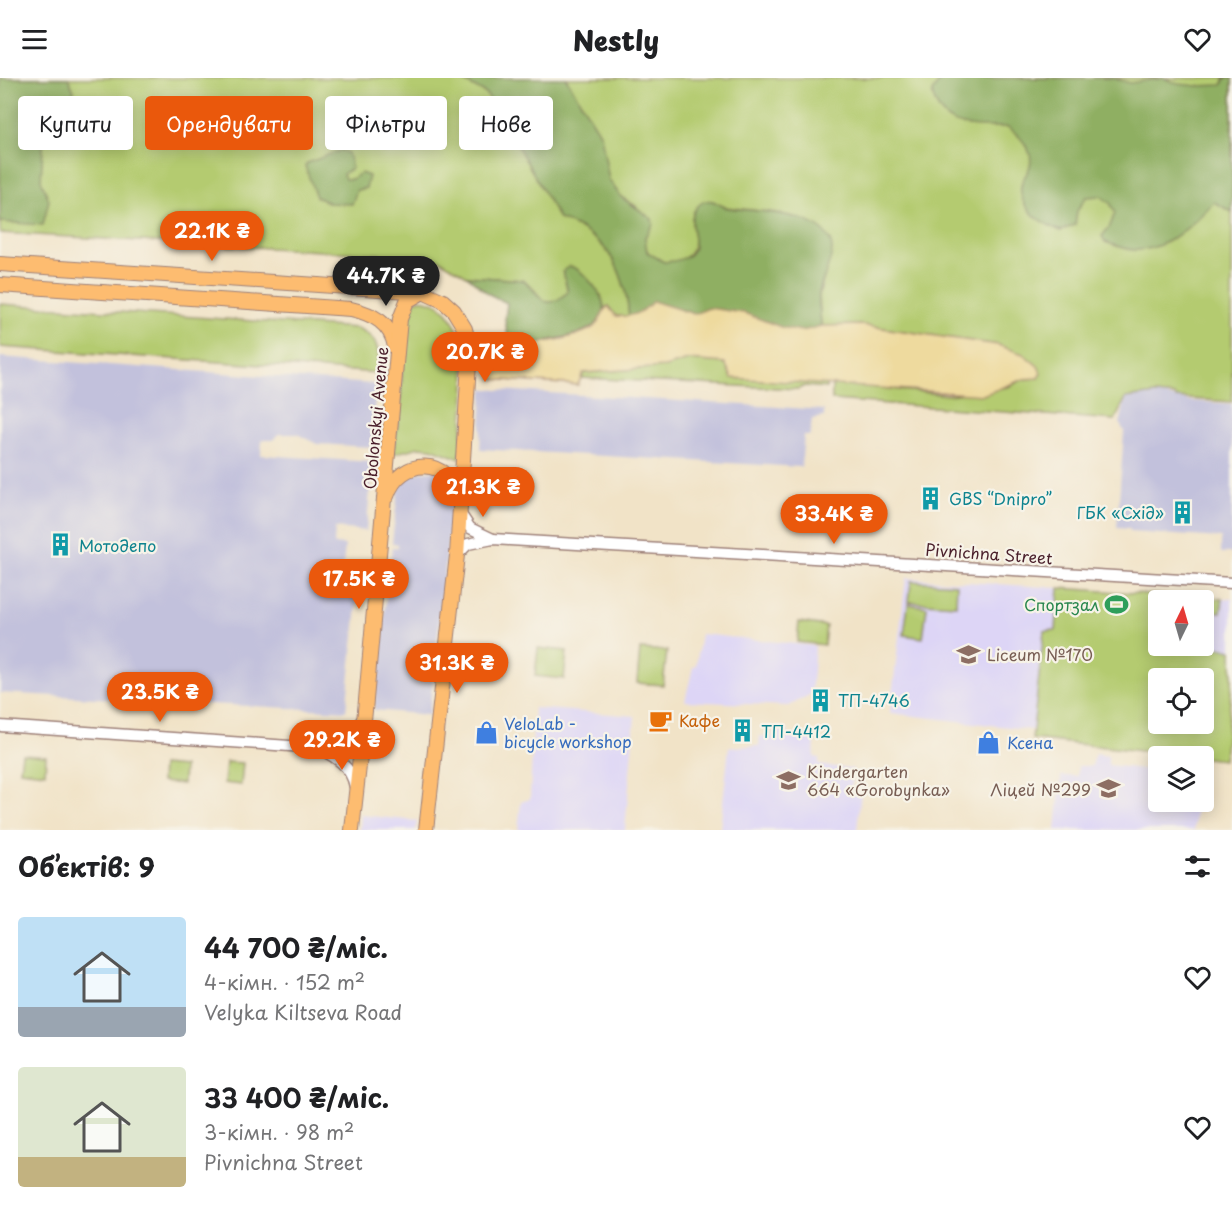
<!DOCTYPE html>
<html lang="uk">
<meta charset="utf-8">
<style>
:root{--surface:#fff;--page:#f2f2f2;--text:#202124;--muted:#757577;--accent:#ea580c}
body{margin:0;font-family:"Playpen Sans",sans-serif;background:var(--page);color:var(--text);height:100vh;display:flex;flex-direction:column;font-size:22px;white-space:nowrap}
*{box-sizing:border-box;margin:0}
p{font-size:20px;color:var(--muted)}
.icon{flex:none;width:33px;height:33px;fill:none;stroke:currentColor;stroke-width:2;stroke-linecap:round;stroke-linejoin:round}
.map{position:relative;height:752px;overflow:hidden}
.drawer{display:flex;flex-direction:column;background:var(--surface);flex:1}
.drawer>*{flex:none}
.hud{position:absolute;left:18px;top:18px;width:600px;height:54px;display:flex;gap:12px}
.needle{width:39px;rotate:5deg}
.controls{position:absolute;left:1148px;top:512px;display:grid;gap:12px}
.controls a{display:grid;place-items:center;width:66px;height:66px;border-radius:6px;background:var(--surface);box-shadow:0 3px 15px #0003;font-size:30px}
.price{position:absolute;translate:-50% -51px;padding:0 14px;border-radius:21px;background:var(--accent);color:#fff;font-size:20px;line-height:39px;filter:drop-shadow(0 2px 3px #0008)}
.price::after{content:'';position:absolute;left:50%;top:36px;width:18px;height:14px;margin-left:-9px;background:inherit;clip-path:polygon(0 0,100% 0,50% 100%)}
.price.active{background:#222;color:#fff}
ul{padding:0;list-style:none}
li{display:flex;align-items:center;gap:18px;height:150px;padding:0 18px}
li span{display:grid;place-items:center;flex:none;width:168px;height:120px;border-radius:6px;color:#555}
li>.icon{margin-inline-start:auto}
span .icon{width:72px;height:72px;fill:#fffc;stroke-width:1}
li b{font-size:26px}
h2{display:flex;justify-content:space-between;align-items:center;height:72px;padding:0 18px;font-size:26px}
.pill{padding:0 21px;border-radius:6px;background:var(--surface);box-shadow:0 3px 15px #0003;font-size:21px;line-height:54px}
.pill.active{background:var(--accent);color:#fff}
header{display:flex;justify-content:space-between;align-items:center;height:78px;padding:0 18px;background:var(--surface);font-size:27px;font-weight:800}
.map>svg:first-child{display:block}
</style>
<header><svg class="icon" aria-label="menu" viewBox="0 0 24 24"><path d="M4 6h16M4 12h16M4 18h16"/></svg>Nestly<svg class="icon" aria-label="heart" viewBox="0 0 24 24"><path d="M12 20l-8-8c-3-5 5-10 8-4 3-6 11-1 8 4z"/></svg></header>
<div class="map">
<svg width="1232" height="752" viewBox="0 0 1232 752">
<rect width="100%" height="100%" fill="#f7f3e8"/>
<filter id="ink" filterUnits="userSpaceOnUse"><feTurbulence type="fractalNoise" baseFrequency=".0167" numOctaves="2"/><feDisplacementMap in="SourceGraphic" scale="12" xChannelSelector="R" yChannelSelector="G"/><feConvolveMatrix kernelMatrix="1 2 1 2 8 2 1 2 1" color-interpolation-filters="sRGB"/></filter>
<filter id="wash" filterUnits="userSpaceOnUse"><feTurbulence type="fractalNoise" baseFrequency=".008" numOctaves="4" result="noise"/><feDisplacementMap in="SourceGraphic" scale="24" xChannelSelector="R" yChannelSelector="G"/><feGaussianBlur stdDeviation="1.35" result="paint"/><feColorMatrix in="noise" values="0 0 0 0 0 0 0 0 0 0 0 0 0 0 0 0 0 1.4 0 .05"/><feComposite in="paint" operator="in"/></filter>
<g filter="url(#wash)">
<rect width="100%" height="100%" fill="#f1e3c7"/>
<g fill="#ddd5f6">
<polygon points="906,500 1059,510 1056,552 1044,554 1033,652 890,635"/>
<polygon points="1223,521 1232,521 1232,572 1206,568 1209,532 1221,533"/>
<polygon points="701,556 815,568 811,616 789,628 685,623 693,589 696,589"/>
<polygon points="534,630 635,638 625,752 518,752 521,724 530,721"/>
<polygon points="774,651 788,652 788,659 815,662 814,679 819,680 819,687 853,691 851,712 861,714 857,752 720,752 729,669 759,668 760,658 773,659"/>
<polygon points="1095,676 1108,678 1108,687 1158,693 1158,723 1197,723 1194,752 1056,752 1061,698 1077,698 1078,688 1092,688"/>
<polygon points="361,737 417,743 416,752 360,752"/>
</g>
<g fill="#c2c1dc">
<polygon points="0,279 373,306 376,310 371,369 317,366 297,356 278,356 274,362 262,362 261,377 373,384 366,453 335,450 334,466 345,467 343,489 361,492 346,633 0,615"/>
<polygon points="483,311 581,317 824,332 824,339 812,341 810,358 804,358 801,389 480,371"/>
<polygon points="1154,316 1190,323 1232,326 1232,475 1221,475 1221,460 1130,454 1130,451 1117,450 1124,353 1120,346 1126,320"/>
<polygon points="435,392 453,417 429,637 374,632 392,470 398,469 398,466 392,465 398,413 400,406 409,396"/>
</g>
<g fill="#b4cb6f" stroke="#7f754d" stroke-width="1.5" fill-rule="evenodd">
<path d="M 0,0 L 458,0 L 485,15 L 494,26 L 559,141 C 607,158 625,189 629,239 L 616,238 L 608,228 L 604,231 L 601,217 L 564,199 L 568,214 C 541,239 541,211 522,202 L 467,198 L 440,182 L 426,179 L 0,155 Z"/>
<path d="M 566,0 L 1232,0 L 1232,324 L 1176,320 L 1175,318 L 1155,316 L 1126,320 L 1115,342 L 832,322 L 832,305 L 949,317 L 1008,309 L 1024,301 L 1038,300 L 999,267 L 862,247 L 821,248 L 819,217 L 832,171 L 778,135 L 725,129 L 713,123 L 693,153 C 701,185 663,194 648,174 C 644,170 638,137 636,128 L 621,119 L 609,102 L 605,84 Z"/>
<path d="M 418,221 C 483,224 462,339 460,381 L 431,370 L 419,369 L 393,376 L 400,331 L 406,231 Z"/>
<path d="M 0,226 L 357,250 C 380,260 379,273 379,295 L 0,269 Z"/>
<polygon points="688,282 725,285 732,300 826,305 826,310 805,308 798,311 582,300 583,295 665,289"/>
<polygon points="911,503 957,506 956,527 909,524"/>
<path d="M 1059,510 L 1223,521 L 1221,534 L 1209,533 L 1206,567 L 1232,572 L 1232,605 L 1224,682 L 1032,661 L 1044,553 L 1056,552 ZM 1158,522 L 1203,522 L 1203,567 L 1158,567 ZM 1158,600 L 1203,600 L 1203,645 L 1158,645 Z"/>
<polygon points="908,526 927,529 923,560 904,557"/>
<polygon points="799,544 826,548 824,567 797,564"/>
<polygon points="538,570 567,573 564,601 535,598"/>
<polygon points="640,571 667,573 663,607 637,605"/>
<polygon points="22,676 46,678 45,695 20,692"/>
<polygon points="226,684 243,685 241,707 224,705"/>
<polygon points="162,687 184,689 183,706 161,704"/>
</g>
<g fill="#8faf62" stroke="#6c6746" stroke-width="1.5">
<polygon points="0,0 68,0 74,13 65,27 45,37 41,102 49,122 43,147 0,144"/>
<path d="M 458,0 L 566,0 L 601,57 L 609,102 L 621,119 L 652,141 L 653,146 L 645,159 L 647,174 L 664,184 C 721,180 675,146 700,126 C 710,118 716,126 725,129 C 732,131 741,131 748,132 C 772,134 832,139 832,172 C 831,187 821,202 819,216 C 818,226 821,238 821,248 C 815,250 808,253 802,253 C 764,254 733,220 694,236 C 670,226 653,229 629,239 C 625,189 607,158 559,141 L 494,26 L 485,15 Z"/>
<path d="M 942,0 L 1113,0 L 1130,5 L 1164,0 L 1178,6 L 1197,8 L 1222,7 L 1225,0 L 1232,0 L 1232,134 L 1214,124 C 1194,145 1168,172 1136,172 C 1126,172 1114,167 1105,164 L 1102,158 L 1110,148 L 1115,135 L 1110,125 L 1100,118 L 1086,119 L 1077,133 L 1075,147 L 1061,153 C 1043,146 1018,131 1021,108 C 1022,102 1026,97 1029,91 C 1036,74 1021,59 1008,49 C 974,48 941,55 932,14 Z"/>
<polygon points="341,72 348,75 352,90 343,96 345,101 352,101 361,95 369,98 366,110 357,112 352,126 329,125 316,119 305,88 307,85"/>
<path d="M 569,188 C 581,191 586,199 594,208 C 624,246 580,257 550,262 C 536,265 523,269 509,265 L 505,242 L 507,225 L 489,216 L 467,198 L 522,202 C 540,211 541,239 568,214 L 563,194 Z"/>
</g>
<path fill="#eeda9e" stroke="#9c7c64" stroke-width="1.5" d="M 653,223 L 694,236 L 709,230 L 744,235 L 781,249 L 802,253 L 821,248 L 862,247 L 998,267 L 1023,276 L 1038,288 L 1041,295 L 1038,300 L 1024,301 L 983,317 L 732,300 L 725,285 L 688,282 L 665,289 L 583,295 L 578,307 L 492,301 C 493,288 500,273 509,265 C 527,270 575,260 592,250 C 601,244 601,234 608,228 L 616,238 C 632,239 642,235 653,223 Z"/>
</g>
<g filter="url(#ink)">
<g fill="none" stroke-linecap="round" stroke-linejoin="round">
<defs>
<g id="minor">
<polyline points="460,435 470,450 493,461"/>
<polyline points="457,477 468,466 493,461 1232,505"/>
<path d="M 0,648 L 318,670 C 340,664 351,657 365,638"/>
<path d="M 318,670 C 335,679 351,687 355,709"/>
</g>
<g id="major">
<polyline points="0,186 423,214 443,223 454,233 465,251 470,270 457,477 426,752"/>
<path d="M 0,207 L 351,231 C 373,236 391,245 395,269"/>
<path d="M 387,418 C 400,378 452,378 457,422"/>
<polyline points="352,752 365,633 400,241 407,223 423,214"/>
</g>
</defs>
<use href="#minor" stroke="#9e8179" stroke-width="13"/>
<use href="#major" stroke="#9e8179" stroke-width="16"/>
<use href="#minor" stroke="#fff" stroke-width="10"/>
<use href="#major" stroke="#fdbc6f" stroke-width="14"/>
</g>
</g>
<defs>
<symbol id="building-bare" viewBox="-9 -9 18 18"><path d="M-4-6H4V6H1V3H-1V6H-4ZM-2.5-4.3h1.7v1.8h-1.7ZM.8-4.3h1.7v1.8H.8ZM-2.5-1h1.7V.8h-1.7ZM.8-1h1.7V.8H.8Z" fill="#0f9aa8" stroke="#f7f3e8" stroke-width="2.5" paint-order="stroke"/></symbol>
<symbol id="stadium-bare" viewBox="-9 -9 18 18"><path d="M0-5a6.5 5 0 1 0 0 10a6.5 5 0 1 0 0-10ZM-3.5-1.8h7v3.6h-7Z" fill="#2e9e5b" stroke="#f7f3e8" stroke-width="2.5" paint-order="stroke"/></symbol>
<symbol id="school-bare" viewBox="-9 -9 18 18"><path d="M0-5L7-2L0 1L-7-2ZM-4 1L0 2.5L4 1V4Q0 6-4 4Z" fill="#8d6e63" stroke="#f7f3e8" stroke-width="2.5" paint-order="stroke"/></symbol>
<symbol id="cafe-bare" viewBox="-9 -9 18 18"><path d="M-5.5-4.5H6V0H3Q3 3.5 0 3.5H-2.5Q-5.5 3.5-5.5 0ZM3-3.2v2h1.7v-2ZM-6 4.5H4V6H-6Z" fill="#e8710a" stroke="#f7f3e8" stroke-width="2.5" paint-order="stroke"/></symbol>
<symbol id="shop-bare" viewBox="-9 -9 18 18"><path d="M-5-2.5h2.3a2.7 3.5 0 0 1 5.4 0H5L5.5 6h-11ZM-1.5-2.5h3a1.5 2.3 0 0 0-3 0Z" fill="#3f7fe0" stroke="#f7f3e8" stroke-width="2.5" paint-order="stroke"/></symbol>
</defs>
<g fill-rule="evenodd">
<use href="#building-bare" x="914" y="404" width="33" height="33"/>
<use href="#building-bare" x="1166" y="418" width="33" height="33"/>
<use href="#building-bare" x="44" y="450" width="33" height="33"/>
<use href="#stadium-bare" x="1100" y="510" width="33" height="33"/>
<use href="#school-bare" x="952" y="560" width="33" height="33"/>
<use href="#building-bare" x="804" y="606" width="33" height="33"/>
<use href="#cafe-bare" x="644" y="626" width="33" height="33"/>
<use href="#building-bare" x="726" y="636" width="33" height="33"/>
<use href="#shop-bare" x="470" y="638" width="33" height="33"/>
<use href="#shop-bare" x="972" y="648" width="33" height="33"/>
<use href="#school-bare" x="772" y="686" width="33" height="33"/>
<use href="#school-bare" x="1092" y="694" width="33" height="33"/>
</g>
<g text-anchor="middle" dominant-baseline="central" stroke-width="4.5" stroke-linejoin="round" paint-order="stroke">
<g font-size="16" fill="#4a1f2b" stroke="#f7f3e8">
<text transform="translate(375 340) rotate(-85)">Obolonskyi Avenue</text>
<text transform="translate(989 475) rotate(4)">Pivnichna Street</text>
</g>
<g font-size="16" fill="#0d838f" stroke="#f7f3e8" text-anchor="start">
<text x="949" y="420">GBS “Dnipro”</text>
<text x="1164" y="434" text-anchor="end">ГБК «Схід»</text>
<text x="79" y="467">Мотодепо</text>
<text x="838" y="622">ТП-4746</text>
<text x="761" y="653">ТП-4412</text>
</g>
<g font-size="16" fill="#27864d" stroke="#f7f3e8" text-anchor="end">
<text x="1099" y="526">Спортзал</text>
</g>
<g font-size="16" fill="#785e54" stroke="#f7f3e8" text-anchor="start">
<text x="987" y="576">Liceum №170</text>
<text x="807" y="693">Kindergarten<tspan x="807" dy="18">664 «Gorobynka»</tspan></text>
<text x="1091" y="711" text-anchor="end">Ліцей №299</text>
</g>
<g font-size="16" fill="#c56008" stroke="#f7f3e8" text-anchor="start">
<text x="679" y="642">Кафе</text>
</g>
<g font-size="16" fill="#366cbe" stroke="#f7f3e8" text-anchor="start">
<text x="504" y="645">VeloLab -<tspan x="504" dy="18">bicycle workshop</tspan></text>
<text x="1007" y="664">Ксена</text>
</g>
</g>
</svg>
<div class="controls">
<a><svg class="needle" viewBox="-14 -14 28 28"><path d="M0-13l5 13h-10z" fill="#e53935"/><path d="M0 13l5-13h-10z" fill="#757577"/></svg></a>
<a><svg class="icon" aria-label="locate" viewBox="0 0 24 24"><circle cx="12" cy="12" r="6"/><path d="M12 2v4M12 18v4M2 12h4M18 12h4"/></svg></a>
<a><svg class="icon" aria-label="layers" viewBox="0 0 24 24"><path d="M12 4l9 5-9 5-9-5zM3 14l9 5 9-5"/></svg></a>
</div>
<b class="price" style="left:212px;top:184px">22.1K ₴</b>
<b class="price active" style="left:386px;top:229px">44.7K ₴</b>
<b class="price" style="left:485px;top:305px">20.7K ₴</b>
<b class="price" style="left:483px;top:440px">21.3K ₴</b>
<b class="price" style="left:834px;top:467px">33.4K ₴</b>
<b class="price" style="left:359px;top:532px">17.5K ₴</b>
<b class="price" style="left:457px;top:616px">31.3K ₴</b>
<b class="price" style="left:160px;top:645px">23.5K ₴</b>
<b class="price" style="left:342px;top:693px">29.2K ₴</b>
<div class="hud">
<a class="pill">Купити</a>
<a class="pill active">Орендувати</a>
<a class="pill">Фільтри</a>
<a class="pill">Нове</a>
</div>
</div>
<section class="drawer">
<h2>Об’єктів: 9<svg class="icon" aria-label="filters" viewBox="0 0 24 24"><path d="M4 7h16M4 17h16"/><circle cx="9" cy="7" r="2"/><circle cx="15" cy="17" r="2"/></svg></h2>
<ul>
<li><span style="background:linear-gradient(#bfe0f5 75%,#9aa5b1 0)"><svg class="icon" aria-label="home" viewBox="0 0 24 24"><path d="M3 11l9-7 9 7M6 9v11h12V9"/></svg></span><div><b>44 700 ₴/міс.</b><p>4-кімн. · 152 m²</p><p>Velyka Kiltseva Road</p></div><svg class="icon" aria-label="heart" viewBox="0 0 24 24"><path d="M12 20l-8-8c-3-5 5-10 8-4 3-6 11-1 8 4z"/></svg></li>
<li><span style="background:linear-gradient(#dfe7d0 75%,#c2b280 0)"><svg class="icon" aria-label="home" viewBox="0 0 24 24"><path d="M3 11l9-7 9 7M6 9v11h12V9"/></svg></span><div><b>33 400 ₴/міс.</b><p>3-кімн. · 98 m²</p><p>Pivnichna Street</p></div><svg class="icon" aria-label="heart" viewBox="0 0 24 24"><path d="M12 20l-8-8c-3-5 5-10 8-4 3-6 11-1 8 4z"/></svg></li>
</ul>
</section>
